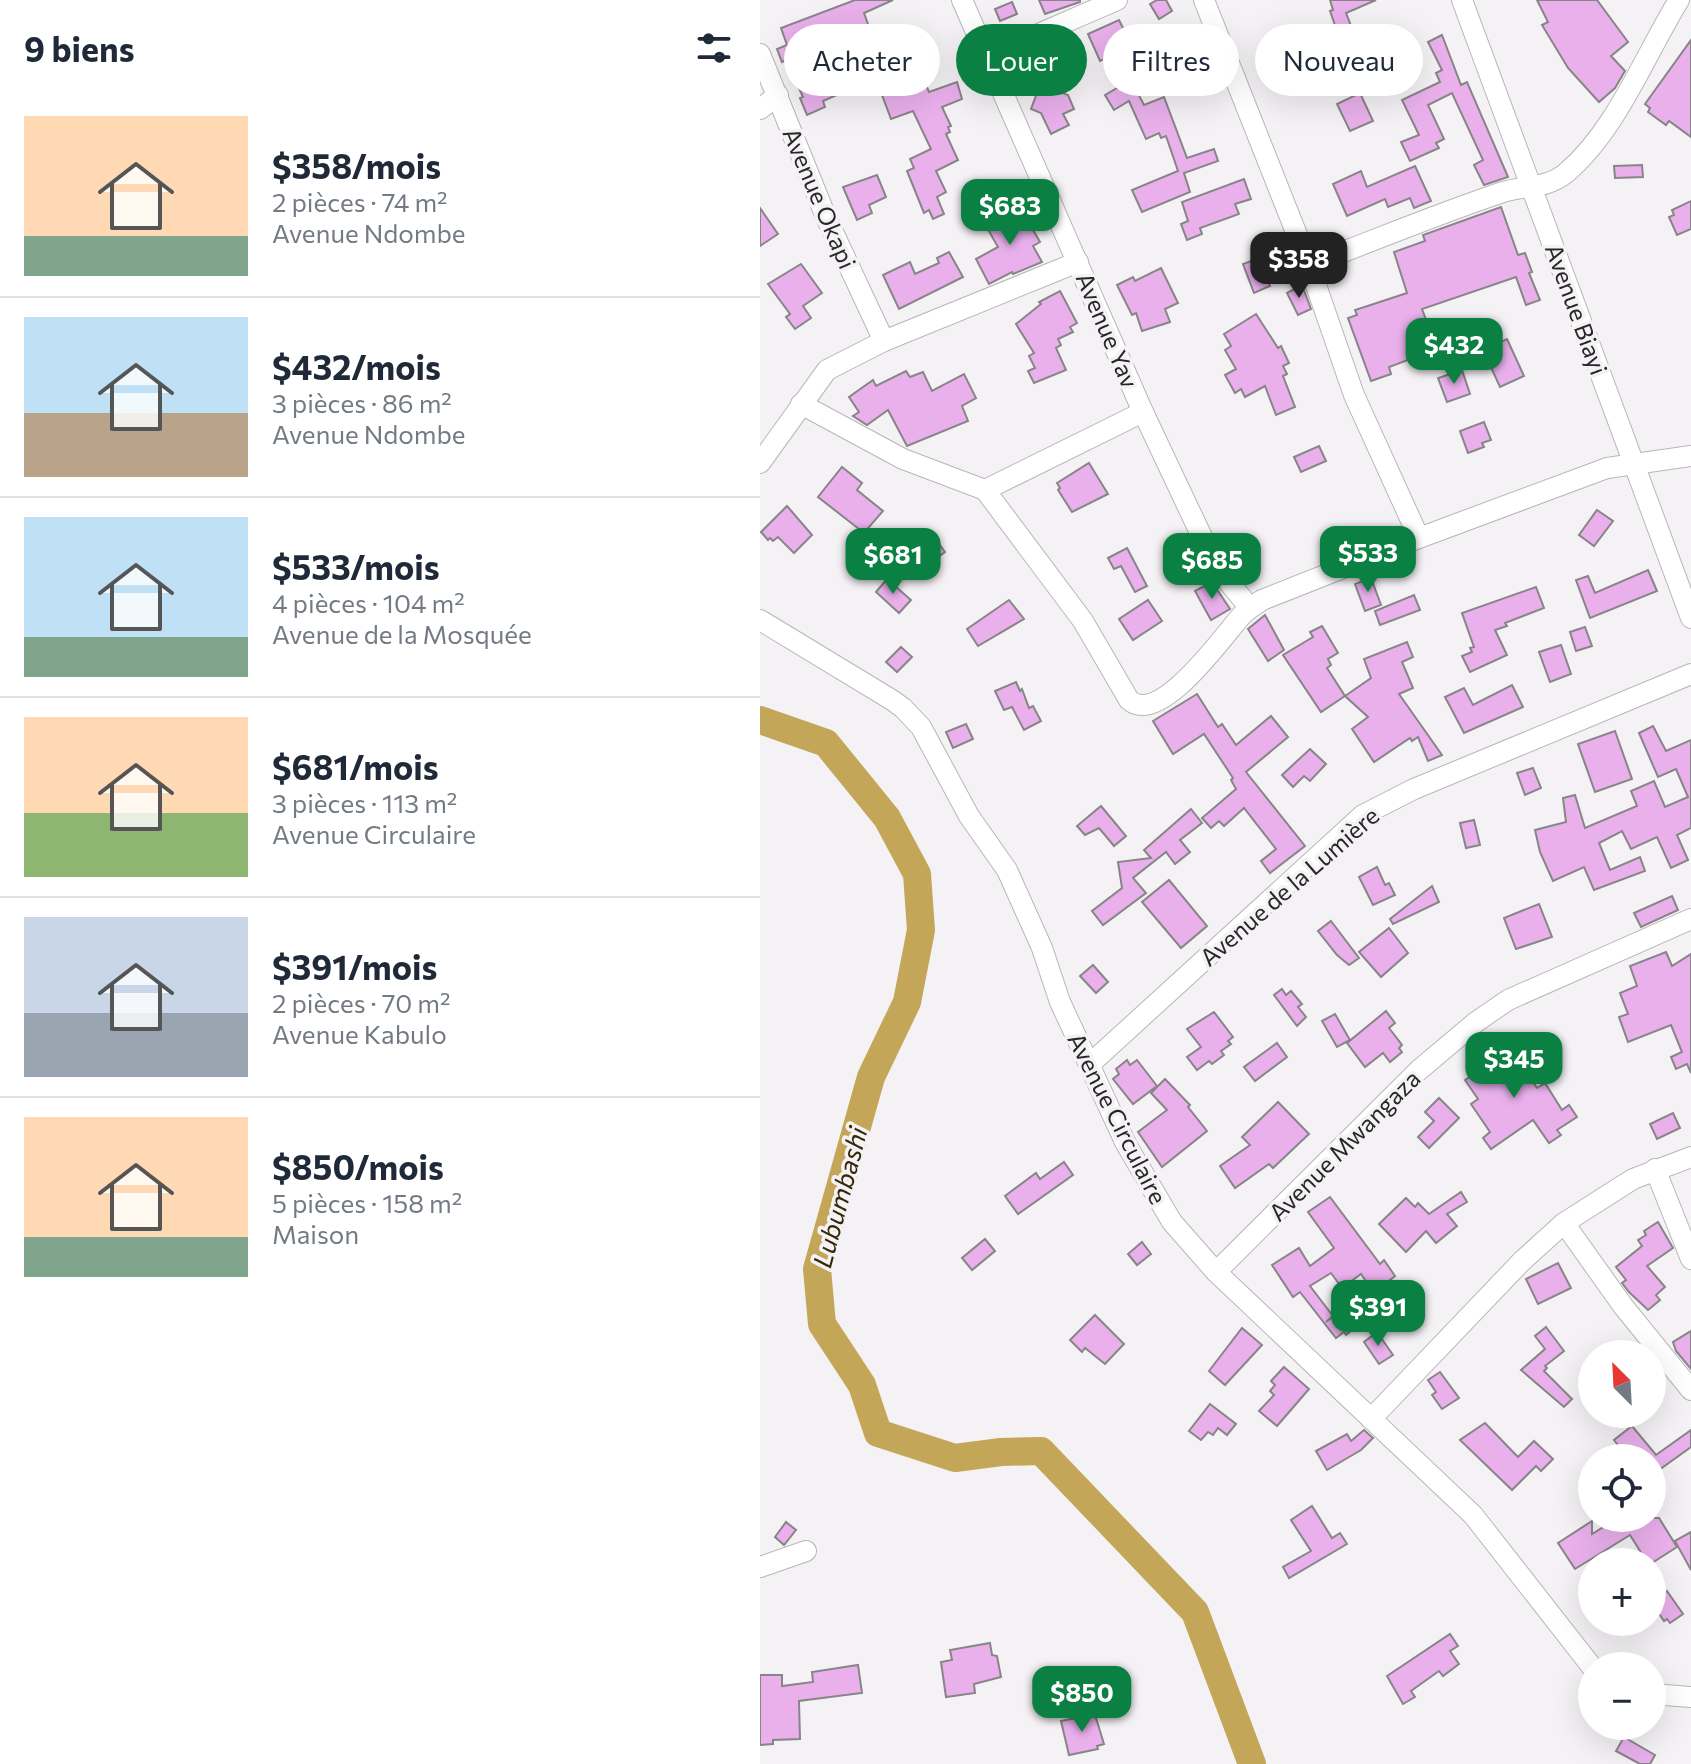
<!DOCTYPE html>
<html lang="fr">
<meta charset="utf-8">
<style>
:root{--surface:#fff;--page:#f2f2f3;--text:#1f2937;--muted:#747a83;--line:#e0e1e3;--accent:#0b8043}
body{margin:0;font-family:Commissioner,sans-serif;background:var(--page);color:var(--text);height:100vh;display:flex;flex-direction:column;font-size:30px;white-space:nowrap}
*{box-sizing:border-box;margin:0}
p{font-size:26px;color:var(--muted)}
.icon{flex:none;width:44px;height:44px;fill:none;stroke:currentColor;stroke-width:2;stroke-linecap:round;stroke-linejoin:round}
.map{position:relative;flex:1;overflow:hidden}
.side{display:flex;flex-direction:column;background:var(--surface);width:760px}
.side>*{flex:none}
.top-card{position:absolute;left:24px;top:24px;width:760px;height:72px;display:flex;gap:16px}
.needle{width:52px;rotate:336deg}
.controls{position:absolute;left:818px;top:1340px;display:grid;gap:16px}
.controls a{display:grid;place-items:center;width:88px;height:88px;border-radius:50%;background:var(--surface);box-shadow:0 8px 32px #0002;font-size:40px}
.price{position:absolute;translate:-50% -68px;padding:0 18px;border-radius:16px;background:var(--accent);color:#fff;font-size:26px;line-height:52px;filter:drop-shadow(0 2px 4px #0008)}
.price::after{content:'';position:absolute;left:50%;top:48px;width:24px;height:18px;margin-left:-12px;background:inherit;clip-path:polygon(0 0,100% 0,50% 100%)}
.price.selected{background:#222;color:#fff}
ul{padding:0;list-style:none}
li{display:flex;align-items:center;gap:24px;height:200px;padding:0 24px}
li+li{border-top:2px solid var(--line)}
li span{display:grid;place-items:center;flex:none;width:224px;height:160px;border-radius:0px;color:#555}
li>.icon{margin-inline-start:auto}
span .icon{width:96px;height:96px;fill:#fffc;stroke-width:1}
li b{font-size:34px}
h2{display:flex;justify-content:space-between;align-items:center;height:96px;padding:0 24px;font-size:34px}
.tag{padding:0 28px;border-radius:36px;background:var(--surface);box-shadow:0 8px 32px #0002;font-size:28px;line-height:72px}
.tag.selected{background:var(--accent);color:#fff}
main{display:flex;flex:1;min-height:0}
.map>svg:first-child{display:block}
</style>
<main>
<section class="side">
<h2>9 biens<svg class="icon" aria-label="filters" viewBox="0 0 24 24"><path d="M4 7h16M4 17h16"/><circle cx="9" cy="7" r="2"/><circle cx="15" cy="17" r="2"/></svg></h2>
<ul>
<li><span style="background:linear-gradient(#ffd9b3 75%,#7fa58c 0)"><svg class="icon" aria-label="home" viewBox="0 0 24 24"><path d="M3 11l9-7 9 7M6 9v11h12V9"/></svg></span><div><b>$358/mois</b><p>2 pièces · 74 m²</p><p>Avenue Ndombe</p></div></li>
<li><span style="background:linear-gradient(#bfe0f5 60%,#b9a48a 0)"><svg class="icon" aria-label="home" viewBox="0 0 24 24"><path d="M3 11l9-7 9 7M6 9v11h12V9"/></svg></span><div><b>$432/mois</b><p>3 pièces · 86 m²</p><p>Avenue Ndombe</p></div></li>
<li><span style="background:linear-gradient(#bfe0f5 75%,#7fa58c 0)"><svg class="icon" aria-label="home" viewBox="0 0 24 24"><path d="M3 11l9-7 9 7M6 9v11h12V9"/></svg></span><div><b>$533/mois</b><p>4 pièces · 104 m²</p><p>Avenue de la Mosquée</p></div></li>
<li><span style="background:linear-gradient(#ffd9b3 60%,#8fb573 0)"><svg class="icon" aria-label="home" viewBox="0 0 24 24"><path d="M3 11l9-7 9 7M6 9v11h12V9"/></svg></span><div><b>$681/mois</b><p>3 pièces · 113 m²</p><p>Avenue Circulaire</p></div></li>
<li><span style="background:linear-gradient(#c9d6e8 60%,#9aa5b1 0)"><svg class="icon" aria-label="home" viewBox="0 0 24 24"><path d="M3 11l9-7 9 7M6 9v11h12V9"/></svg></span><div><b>$391/mois</b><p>2 pièces · 70 m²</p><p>Avenue Kabulo</p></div></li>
<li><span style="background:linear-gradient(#ffd9b3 75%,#7fa58c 0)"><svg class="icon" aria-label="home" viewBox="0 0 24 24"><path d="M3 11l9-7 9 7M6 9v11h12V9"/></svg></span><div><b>$850/mois</b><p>5 pièces · 158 m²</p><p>Maison</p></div></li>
</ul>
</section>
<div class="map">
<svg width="931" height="1764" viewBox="0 0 931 1764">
<rect width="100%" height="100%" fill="#f5f2f5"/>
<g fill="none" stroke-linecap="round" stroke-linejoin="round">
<polyline stroke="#c3a658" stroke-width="28" points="0,720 66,743 127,818 157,874 161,930 147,1002 111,1077 57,1269 62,1324 102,1385 118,1433 195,1458 241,1452 281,1451 435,1612 492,1764"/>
</g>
<g fill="#eab0ec" stroke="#878587" stroke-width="2">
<polygon points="95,0 133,0 104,13 109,27 66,44 76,68 116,54 124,74 63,101 65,107 47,115 40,98 43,97 26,60 22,62 17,49 27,45 21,28"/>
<polygon points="279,0 320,0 320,2 285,14"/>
<polygon points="397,0 406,0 412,11 399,19 390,4"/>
<polygon points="570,0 616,0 586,13 612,79 600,84 583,45 575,49 569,34 577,31 570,11 573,10"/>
<polygon points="777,0 837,0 868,42 851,56 865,71 855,88 839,102 808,68 782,25 788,22"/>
<polygon points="252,2 257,14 240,21 235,9"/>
<polygon points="359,20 369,40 356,47 358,53 340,61 328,34"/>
<polygon points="444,34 459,73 426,84 420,68 431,64 423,42"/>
<polygon points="682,35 701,85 707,82 748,177 724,185 714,165 723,160 692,93 668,105 684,139 676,143 679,148 650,161 641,142 659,135 642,100 680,82 676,73 682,70 668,42"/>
<polygon points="931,40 931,137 909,121 906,125 888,112 890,108 885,104"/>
<polygon points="163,77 169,92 197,82 202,99 182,107 191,126 188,127 190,132 186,134 198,160 176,171 186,192 177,197 184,214 173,219 169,210 164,213 147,171 154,168 150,159 171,149 153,111 131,119 122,95"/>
<polygon points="371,80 384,105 404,97 427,158 454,149 458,161 424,173 430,192 382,212 372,190 418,171 406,136 401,138 399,133 386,139 369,101 354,110 345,95"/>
<polygon points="280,85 308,95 314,109 303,114 309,125 291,134 281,113 271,109"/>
<polygon points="600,93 613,121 590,131 577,104"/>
<polygon points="882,165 883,177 855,178 854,166"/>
<polygon points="655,166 671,201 654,208 650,198 628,207 625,199 587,216 573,184 601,171 607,187"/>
<polygon points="117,175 126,197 109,205 112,213 97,220 83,187"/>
<polygon points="484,179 491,199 475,204 479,214 440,228 442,234 427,240 421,224 428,221 422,202"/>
<polygon points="931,201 931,229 917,235 909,217 914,215 912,210"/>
<polygon points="741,207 758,255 765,253 772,272 769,273 780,300 766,305 756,277 662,309 677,349 629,367 631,374 611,381 588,318 597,315 595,310 647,293 634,252 665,241 663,235"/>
<polygon points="0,208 18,234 0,246"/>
<polygon points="260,208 280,242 273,246 282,262 253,274 252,272 229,284 216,259 238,247 226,226"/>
<polygon points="189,252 203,277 139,309 123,275 150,262 155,274 179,263 177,258"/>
<polygon points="499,258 510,286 494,293 483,264"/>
<polygon points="41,264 62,293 43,306 51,318 35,329 26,317 30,314 8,284"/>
<polygon points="401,268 418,303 405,309 410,322 382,331 376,313 372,315 357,285 373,277 375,281"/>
<polygon points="542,285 551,309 538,315 527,293"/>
<polygon points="300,291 317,323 310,327 313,332 298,339 301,345 296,348 306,370 274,383 268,371 275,368 269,356 274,353 256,324 281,304 279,302"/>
<polygon points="496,314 518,348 521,346 529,363 523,366 527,374 523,376 535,407 516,415 505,386 485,397 481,389 475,393 465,375 476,369 465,350 471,346 464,334"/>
<polygon points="747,339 764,376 740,387 723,350"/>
<polygon points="702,370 710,394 687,402 678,378"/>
<polygon points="146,371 150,377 163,372 172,391 204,374 216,398 202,406 208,421 147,446 128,410 107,425 93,416 99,412 89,397 113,380 116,386"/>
<polygon points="724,422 731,440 722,443 724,447 708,453 700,431"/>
<polygon points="559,446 566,461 541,472 534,457"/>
<polygon points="329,463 348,494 312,512 298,490 300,488 297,483"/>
<polygon points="82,467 102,483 97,490 123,511 104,533 58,497"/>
<polygon points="27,506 52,535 34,553 18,537 13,541 10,538 8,540 1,532"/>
<polygon points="837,510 853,521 834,546 819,535"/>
<polygon points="174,537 185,552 175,559 173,556 153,572 135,554 148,541 158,550"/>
<polygon points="367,548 387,586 375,592 361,566 354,569 348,558"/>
<polygon points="888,570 897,591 830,618 816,580 828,576 835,593"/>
<polygon points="611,578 621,605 605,611 595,584"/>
<polygon points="127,579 151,600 139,613 116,592"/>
<polygon points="452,582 470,609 451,620 435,591"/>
<polygon points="776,587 784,608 745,623 747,626 735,630 747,655 710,672 702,656 712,652 710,648 714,647 702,613"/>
<polygon points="654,595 660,610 620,625 615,611"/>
<polygon points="249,600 264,619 218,646 207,629"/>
<polygon points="388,600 402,621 373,640 359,619"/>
<polygon points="505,615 524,650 508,661 488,629"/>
<polygon points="562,626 578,653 568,659 571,665 567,668 585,696 561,712 523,655 553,637 550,632"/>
<polygon points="825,627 832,646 816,651 810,632"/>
<polygon points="647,642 653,657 642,662 653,688 639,694 682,755 668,761 658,737 652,741 650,738 614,762 592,729 608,717 585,696 611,678 604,659"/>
<polygon points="801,645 811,674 790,682 779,652"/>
<polygon points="141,647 152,657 137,672 126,662"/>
<polygon points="256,682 260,691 262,689 269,708 273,706 281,721 264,730 252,707 244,710 235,691"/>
<polygon points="752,685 763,707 704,733 685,697 704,688 713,705"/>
<polygon points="437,694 458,727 462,724 476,745 511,716 528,737 486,772 545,846 510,873 501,861 516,849 484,808 464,826 459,821 451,828 442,818 476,789 471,780 473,778 444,734 413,754 393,721"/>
<polygon points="206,724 213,739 193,748 186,732"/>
<polygon points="893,726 906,751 931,740 931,828 917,835 928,860 911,868 897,837 871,849 862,831 839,843 850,870 880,857 885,871 834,890 824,867 793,881 780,852 775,830 806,822 803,798 815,795 825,828 877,806 871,791 894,781 905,807 928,797 916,769 898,777 879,733"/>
<polygon points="855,731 872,779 835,792 818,744"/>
<polygon points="550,749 566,764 550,781 544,776 533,787 522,775"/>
<polygon points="773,768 781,788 765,795 757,773"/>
<polygon points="341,806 366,836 354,846 339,828 325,835 317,826"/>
<polygon points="431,809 442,823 420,840 430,852 415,864 406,852 373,878 386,893 343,925 332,911 362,888 358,862 391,858 384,850"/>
<polygon points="714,820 720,845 706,848 700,823"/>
<polygon points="617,867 625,885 629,883 635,895 613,905 599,877"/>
<polygon points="409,880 447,926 421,948 382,902"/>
<polygon points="672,886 679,902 633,924 630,919"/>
<polygon points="912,896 918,910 881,927 874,913"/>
<polygon points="779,904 792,937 756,949 744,918"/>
<polygon points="571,921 599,958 589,965 577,955 558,931"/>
<polygon points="629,928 648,953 621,977 599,952"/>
<polygon points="906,952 912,966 931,954 931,1073 927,1064 916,1069 911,1057 922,1052 911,1025 868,1042 859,1017 868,1014 860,993 877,986 870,966"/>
<polygon points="333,965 348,982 336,993 320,976"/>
<polygon points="522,989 526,995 531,991 542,1004 538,1007 546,1017 537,1026 514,995"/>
<polygon points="626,1011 635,1023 629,1028 642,1045 639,1048 642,1052 630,1062 623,1053 605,1067 587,1043"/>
<polygon points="454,1012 473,1037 468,1041 471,1044 461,1051 464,1055 452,1064 449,1061 437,1070 427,1057 441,1047 427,1029"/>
<polygon points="575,1014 590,1040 577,1047 562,1021"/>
<polygon points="747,1042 777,1088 785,1083 802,1110 809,1105 817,1117 797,1130 801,1135 789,1143 773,1120 731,1149 723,1138 730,1132 711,1104 718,1099 705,1080 729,1064 726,1060 730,1058 727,1055"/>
<polygon points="517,1043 527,1057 495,1081 484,1067"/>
<polygon points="367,1060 370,1065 377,1060 397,1086 373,1104 353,1079 359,1074 356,1069"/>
<polygon points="405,1079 430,1105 428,1107 447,1131 402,1167 378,1132 407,1110 391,1093"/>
<polygon points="679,1098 699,1118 669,1148 658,1137 674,1121 665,1112"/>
<polygon points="518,1102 549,1134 513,1168 509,1164 475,1188 460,1166 490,1145 482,1137"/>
<polygon points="913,1113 920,1128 897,1139 890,1124"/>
<polygon points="304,1162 313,1175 258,1214 245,1196 276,1173 280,1179"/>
<polygon points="701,1192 707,1202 687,1214 697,1226 676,1243 666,1231 646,1252 619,1224 646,1198 655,1207 658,1203 669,1214"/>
<polygon points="570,1197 620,1264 624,1260 635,1276 614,1293 601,1274 582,1288 571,1273 550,1286 573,1316 566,1322 586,1306 599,1324 586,1335 584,1332 576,1338 540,1292 533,1297 512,1265 539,1248 550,1266 574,1248 548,1212"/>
<polygon points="898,1222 913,1248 887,1266 905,1287 896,1295 900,1300 888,1310 869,1292 862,1283 866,1280 856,1267 882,1246 878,1240 886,1235 884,1231"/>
<polygon points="225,1239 235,1251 212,1270 202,1258"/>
<polygon points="382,1242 391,1254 377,1265 368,1254"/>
<polygon points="798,1263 811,1288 778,1304 766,1279"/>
<polygon points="335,1315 364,1344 345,1364 325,1348 322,1352 310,1340"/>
<polygon points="786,1327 804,1351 785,1366 787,1368 784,1371 812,1399 804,1407 761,1370 785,1349 775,1336"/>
<polygon points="482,1328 502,1345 465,1385 449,1371"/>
<polygon points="931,1331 931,1369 916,1351 913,1342"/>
<polygon points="617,1332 633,1355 619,1364 604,1342"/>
<polygon points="524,1367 549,1389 517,1426 499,1411 514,1395 510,1391 515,1385 511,1381"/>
<polygon points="680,1372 699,1398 682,1409 672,1395 676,1392 668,1380"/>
<polygon points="450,1404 476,1424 467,1435 458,1428 453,1435 448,1432 441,1440 429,1431"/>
<polygon points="725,1423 758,1457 774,1441 793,1459 781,1471 776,1466 752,1490 700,1440"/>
<polygon points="872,1426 896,1455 931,1430 931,1447 892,1475 892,1458 868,1458 854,1440"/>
<polygon points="604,1430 613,1438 601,1450 567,1470 556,1451 587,1434 591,1441"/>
<polygon points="552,1506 572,1538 580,1533 587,1544 529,1578 523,1567 551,1551 531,1520"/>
<polygon points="858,1518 899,1518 917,1547 892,1563 887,1562 870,1535 815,1569 798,1543 832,1521 832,1534"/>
<polygon points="26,1522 36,1530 24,1545 15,1537"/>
<polygon points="931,1532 931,1570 915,1541"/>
<polygon points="907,1591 923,1614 910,1623 907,1619 904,1621 892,1603"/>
<polygon points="690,1634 698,1646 690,1651 699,1664 683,1676 679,1671 651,1691 655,1697 643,1704 627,1676"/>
<polygon points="230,1643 232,1655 237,1656 241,1677 214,1684 215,1693 186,1697 181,1662 192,1660 190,1650"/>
<polygon points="98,1665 102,1693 39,1701 40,1739 13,1740 13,1744 0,1745 0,1675 22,1675 22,1686 53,1682 52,1672"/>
<polygon points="330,1715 336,1718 344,1744 337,1746 338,1749 309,1755 301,1721"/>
<polygon points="864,1737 895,1755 890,1764 880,1764 856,1751"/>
</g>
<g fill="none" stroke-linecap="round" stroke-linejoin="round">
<defs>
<g id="minor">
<polyline points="202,0 383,412 443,539 461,573 490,608"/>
<polyline points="444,0 549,265 594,395 659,538"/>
<polyline points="702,0 931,618"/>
<polyline points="0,54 66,217 124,341"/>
<polyline points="228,56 357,0"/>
<polyline points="0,109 18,95"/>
<path d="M 549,265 C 613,241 677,214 743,192 C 766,185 786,189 806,173 C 856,131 885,55 919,0"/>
<path d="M 41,404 L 143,459 L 225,490 L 323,621 L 369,700 C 400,727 464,635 482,615 C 488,609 495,605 502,600 L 659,538 L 847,468 L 931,456"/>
<polyline points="0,463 67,370 124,341 318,262"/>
<polyline points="225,490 383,412"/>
<polyline points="0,620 132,700 143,708 161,727 209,816 247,870 282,948 300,1002 366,1144 412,1222 456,1272 713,1515 832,1667"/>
<polyline points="330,1064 603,815 654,789 931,674"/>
<polyline points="895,1169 931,1259"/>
<polyline points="804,1223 863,1306 931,1390"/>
<polyline points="456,1272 659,1070 716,1022 748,1000 931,919"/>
<polyline points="611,1419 762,1261 804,1223 873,1179 931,1157"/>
<polyline points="0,1567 46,1551"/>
<polyline points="892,1694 931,1697"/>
</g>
</defs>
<use href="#minor" stroke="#b8b6b8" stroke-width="22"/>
<use href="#minor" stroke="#fff" stroke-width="20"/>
</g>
<g text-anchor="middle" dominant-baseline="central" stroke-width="7" stroke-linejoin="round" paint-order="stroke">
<g font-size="24" fill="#282728" stroke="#f5f2f5">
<text transform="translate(60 198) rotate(67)">Avenue Okapi</text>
<text transform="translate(817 309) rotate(70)">Avenue Biayi</text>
<text transform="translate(348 330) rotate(67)">Avenue Yav</text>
<text transform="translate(529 886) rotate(-41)">Avenue de la Lumière</text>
<text transform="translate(358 1118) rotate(63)">Avenue Circulaire</text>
<text transform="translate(584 1145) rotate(-45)">Avenue Mwangaza</text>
</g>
<g font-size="26" font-style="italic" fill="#342805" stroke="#f5f2f5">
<text transform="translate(79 1197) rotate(-75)">Lubumbashi</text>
</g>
</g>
</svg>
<div class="controls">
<a><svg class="needle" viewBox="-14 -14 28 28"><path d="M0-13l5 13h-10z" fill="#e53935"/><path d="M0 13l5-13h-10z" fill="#747a83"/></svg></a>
<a><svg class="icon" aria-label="locate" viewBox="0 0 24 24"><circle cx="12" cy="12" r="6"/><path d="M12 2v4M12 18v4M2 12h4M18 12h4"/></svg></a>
<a>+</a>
<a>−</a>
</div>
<b class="price" style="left:250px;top:247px">$683</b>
<b class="price selected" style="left:539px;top:300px">$358</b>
<b class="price" style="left:694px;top:386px">$432</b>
<b class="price" style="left:608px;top:594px">$533</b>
<b class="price" style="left:133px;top:596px">$681</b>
<b class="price" style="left:452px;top:601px">$685</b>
<b class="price" style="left:754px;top:1100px">$345</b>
<b class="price" style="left:618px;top:1348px">$391</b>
<b class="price" style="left:322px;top:1734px">$850</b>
<div class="top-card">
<a class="tag">Acheter</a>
<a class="tag selected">Louer</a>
<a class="tag">Filtres</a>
<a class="tag">Nouveau</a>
</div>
</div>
</main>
